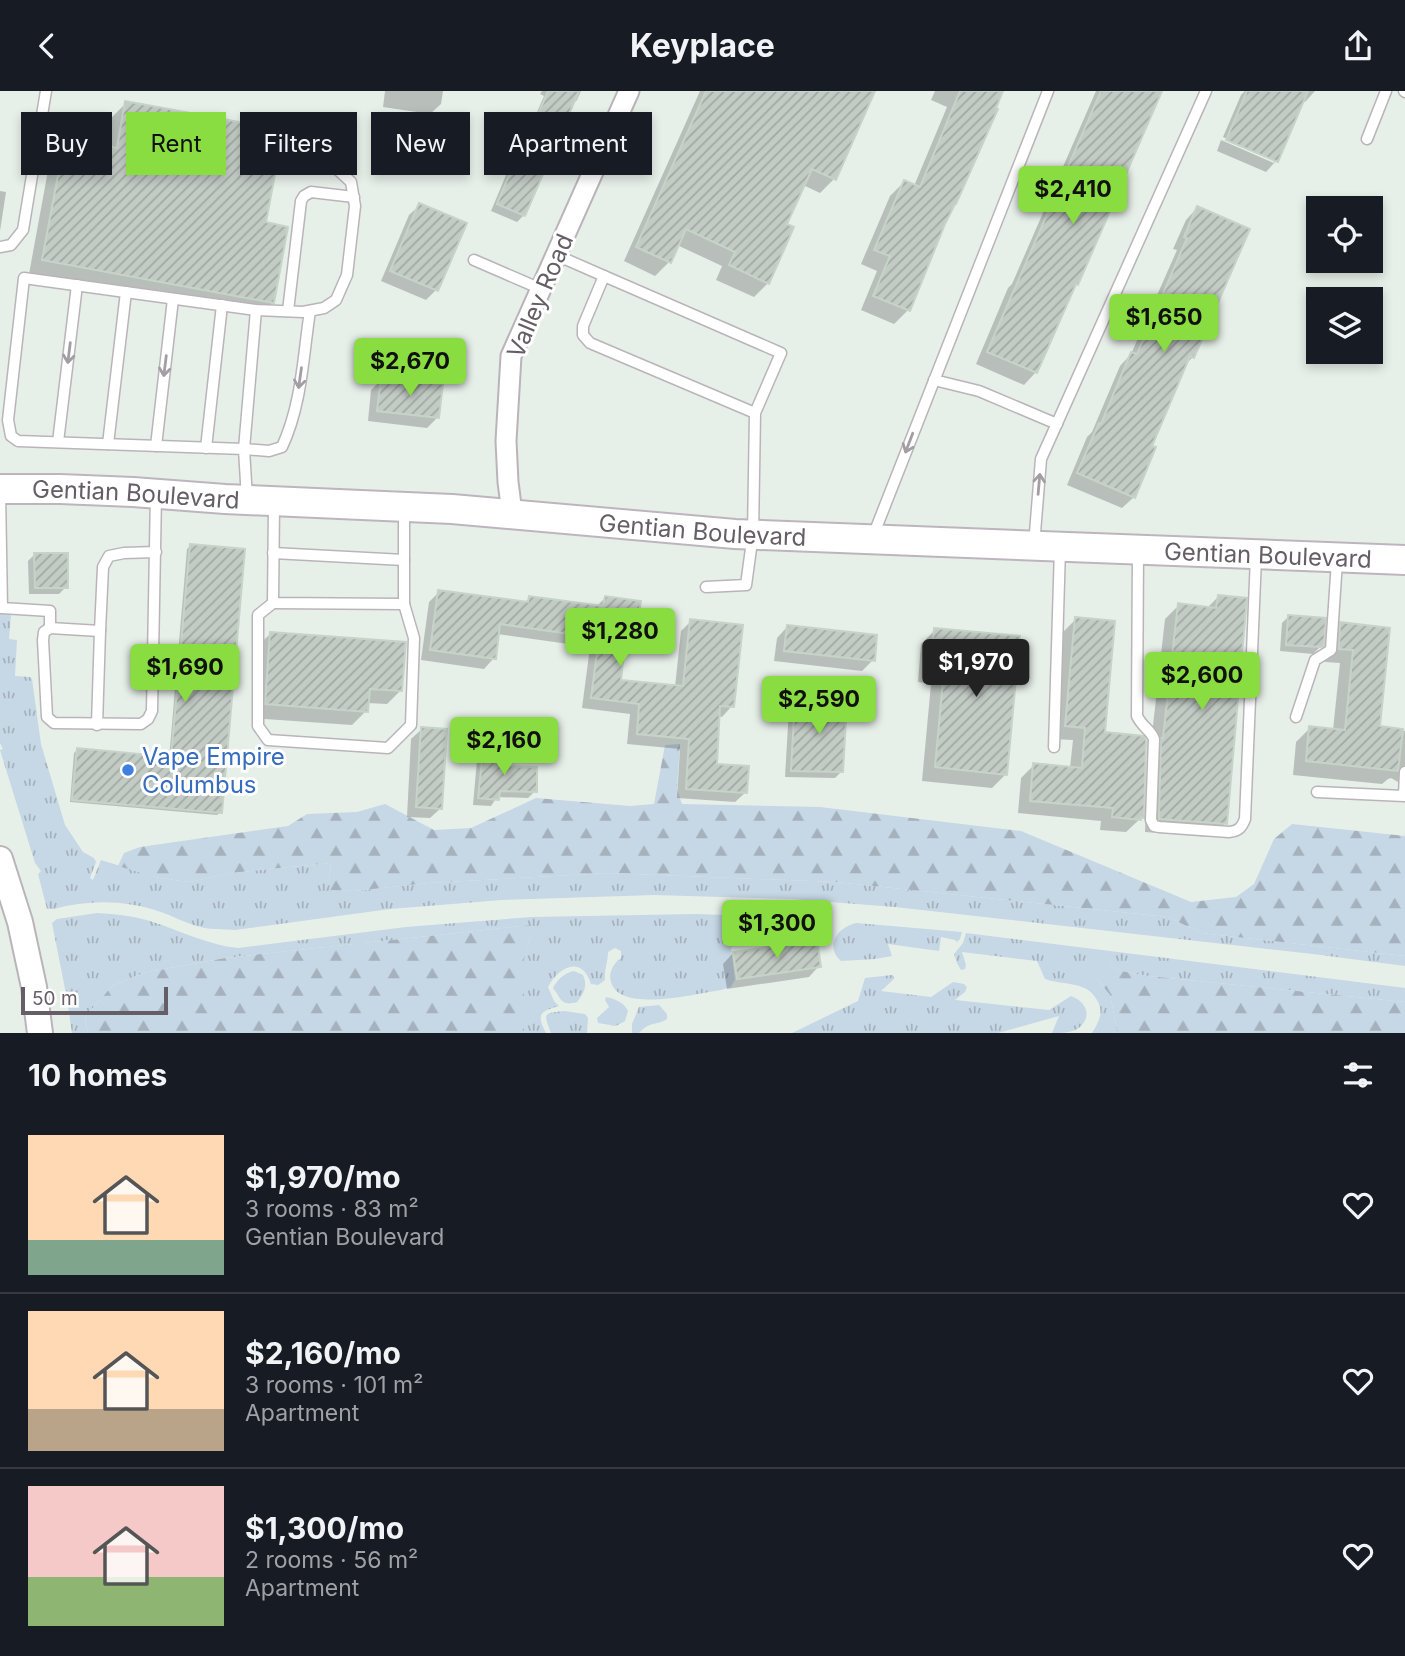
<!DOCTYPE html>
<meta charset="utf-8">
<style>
:root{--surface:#171b24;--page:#242831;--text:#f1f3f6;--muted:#9ea1a6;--line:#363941;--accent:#89dd40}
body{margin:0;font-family:Inter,sans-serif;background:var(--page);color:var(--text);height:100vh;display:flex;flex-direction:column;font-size:26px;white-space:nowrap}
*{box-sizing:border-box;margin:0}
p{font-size:23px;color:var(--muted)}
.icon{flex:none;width:38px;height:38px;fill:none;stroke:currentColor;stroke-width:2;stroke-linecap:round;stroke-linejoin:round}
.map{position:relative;height:942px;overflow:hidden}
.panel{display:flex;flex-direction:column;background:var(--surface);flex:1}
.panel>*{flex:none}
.banner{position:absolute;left:21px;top:21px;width:700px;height:63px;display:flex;gap:14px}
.fabs{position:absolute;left:1306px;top:105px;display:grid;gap:14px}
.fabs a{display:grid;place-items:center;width:77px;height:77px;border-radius:0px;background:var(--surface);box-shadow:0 4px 10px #0003;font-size:35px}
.scale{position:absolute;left:21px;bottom:18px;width:147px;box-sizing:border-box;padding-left:7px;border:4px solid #665e66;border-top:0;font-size:19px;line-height:24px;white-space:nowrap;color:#665e66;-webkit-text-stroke:5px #fff;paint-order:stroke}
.price{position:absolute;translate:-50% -60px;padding:0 16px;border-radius:7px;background:var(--accent);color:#111;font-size:23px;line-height:46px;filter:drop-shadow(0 2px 4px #0008)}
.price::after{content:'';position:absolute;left:50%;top:42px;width:21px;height:16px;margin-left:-10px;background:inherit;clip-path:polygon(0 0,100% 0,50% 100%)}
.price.current{background:#222;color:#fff}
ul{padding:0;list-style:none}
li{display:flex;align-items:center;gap:21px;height:175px;padding:0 28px}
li+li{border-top:2px solid var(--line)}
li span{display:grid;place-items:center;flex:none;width:196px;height:140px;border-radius:0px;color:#555}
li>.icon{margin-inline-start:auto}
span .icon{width:84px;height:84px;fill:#fffc;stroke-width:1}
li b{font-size:30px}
h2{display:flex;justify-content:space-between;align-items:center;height:84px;padding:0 28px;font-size:30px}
.pill{padding:0 24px;border-radius:0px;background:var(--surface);box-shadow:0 4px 10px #0003;font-size:24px;line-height:63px}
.pill.current{background:var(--accent);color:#111}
header{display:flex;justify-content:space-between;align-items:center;height:91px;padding:0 28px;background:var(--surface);font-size:32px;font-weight:700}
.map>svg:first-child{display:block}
</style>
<header><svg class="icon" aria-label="back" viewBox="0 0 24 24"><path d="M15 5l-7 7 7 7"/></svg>Keyplace<svg class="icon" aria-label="share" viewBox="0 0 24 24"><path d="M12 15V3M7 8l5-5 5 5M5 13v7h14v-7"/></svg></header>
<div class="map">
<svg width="1405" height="942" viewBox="0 0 1405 942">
<defs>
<pattern id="grass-tufts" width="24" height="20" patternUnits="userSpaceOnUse" patternTransform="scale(1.75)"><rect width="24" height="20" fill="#c6d7e5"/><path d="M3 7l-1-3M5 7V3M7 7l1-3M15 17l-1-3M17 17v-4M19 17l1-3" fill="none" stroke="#a5b2bd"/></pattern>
<pattern id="forest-firs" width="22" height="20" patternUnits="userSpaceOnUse" patternTransform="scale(1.75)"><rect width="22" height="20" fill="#c6d7e5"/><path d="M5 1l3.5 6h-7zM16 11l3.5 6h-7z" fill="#a5b2bd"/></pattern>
<pattern id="garden-furrows" width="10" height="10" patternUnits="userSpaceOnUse" patternTransform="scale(1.75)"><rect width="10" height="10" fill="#c6d7e5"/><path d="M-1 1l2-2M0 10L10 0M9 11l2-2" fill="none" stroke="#a5b2bd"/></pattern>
<pattern id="building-hatch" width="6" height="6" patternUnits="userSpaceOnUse" patternTransform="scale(1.75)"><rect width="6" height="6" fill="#c3cbc5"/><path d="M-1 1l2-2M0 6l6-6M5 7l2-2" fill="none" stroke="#a2a8a4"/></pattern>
</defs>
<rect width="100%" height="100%" fill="#e7efe9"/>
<g fill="url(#grass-tufts)">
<path d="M 0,522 L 11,524 L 9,548 L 17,549 L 15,585 L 30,586 L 32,588 L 41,653 L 65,734 L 83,761 L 94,767 L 96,771 L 90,787 L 93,789 L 101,769 L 159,787 L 190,791 L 230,782 L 331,772 L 329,788 L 331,799 L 355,800 L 428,792 L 608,782 L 836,791 L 1168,826 L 1201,842 L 1405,865 L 1405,875 L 1313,863 L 895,816 L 792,808 L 654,804 L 502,809 L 390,818 L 235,839 C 222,838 209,839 197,835 C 185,832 173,825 161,821 C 127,809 89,808 54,818 L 47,818 L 38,783 L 41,780 L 35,772 L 0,659 L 3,658 L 0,652 Z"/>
<path d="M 97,822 C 116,823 135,825 153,831 C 181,840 208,854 238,857 L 406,836 L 531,826 L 696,823 L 753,825 L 760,847 L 731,856 L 735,889 L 731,896 L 721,899 C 698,902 620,923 611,891 C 608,881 614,872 621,867 L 621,860 L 615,857 L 608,861 C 608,871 604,879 605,889 L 598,894 L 591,893 C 582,864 559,875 548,896 L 554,910 L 559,915 C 540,921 536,922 546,942 L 524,942 L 524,869 L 530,846 L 530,834 L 225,867 L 143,882 L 112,895 L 85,926 L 88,942 L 72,942 L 67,908 L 52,832 L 57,828 Z"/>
<path d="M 856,832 L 962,841 L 960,848 L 957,851 L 955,849 L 941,846 L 939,860 L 888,853 L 892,865 L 875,868 L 841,870 C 824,855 838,836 856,832 Z"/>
<path d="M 966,842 L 1405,897 L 1405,911 L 1148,885 L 1121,880 L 1109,874 L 1093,883 L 1110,904 L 1117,938 L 1120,942 L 1092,942 C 1098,932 1104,923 1098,911 C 1088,889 1064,895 1045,888 L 1037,870 L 962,861 L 966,874 L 965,878 L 961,879 L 957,872 L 954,863 L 963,852 Z"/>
<path d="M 574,880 L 583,884 C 588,895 584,902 577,911 C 561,916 561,907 553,897 C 558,888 564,882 574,880 Z"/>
<path d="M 892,884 L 894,885 L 894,888 L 881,900 L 931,906 L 953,891 L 964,893 L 967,896 L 965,901 L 955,909 L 1049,919 L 1071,905 C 1085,910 1093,924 1080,936 C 1073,942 1061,942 1052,942 L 1059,925 L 998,942 L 792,942 L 858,910 L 865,887 Z"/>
<path d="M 606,906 C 615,908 624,911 628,920 L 625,930 L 616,935 L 598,932 L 597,927 L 609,916 L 605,909 Z"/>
<path d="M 659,914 L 667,923 L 667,928 C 657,935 651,929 639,942 L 632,942 L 632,933 L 639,916 Z"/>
<path d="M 564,920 L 585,923 L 588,927 L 587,942 L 551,942 C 544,923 542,922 564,920 Z"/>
</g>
<g fill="url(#forest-firs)">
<polygon points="680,653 677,698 682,713 820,716 1021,740 1191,811 1236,806 1254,793 1274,748 1292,733 1405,745 1405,865 1201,842 1168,826 836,791 608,782 428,792 355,800 330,799 329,788 331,772 230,782 190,791 159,787 118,775 124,762 140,756 288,735 307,723 357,721 385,713 434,739 471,737 536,707 630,715 654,713 665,654"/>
<polygon points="530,834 530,846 524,869 524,942 88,942 85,926 112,895 143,882 225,867"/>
<polygon points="1109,874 1121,880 1148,885 1405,911 1405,942 1120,942 1117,938 1110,904 1093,883 1095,876"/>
</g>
<polygon fill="url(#garden-furrows)" points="772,825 829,829 830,832 828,838 822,841 803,836 778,840 775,839 771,833"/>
<g fill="#0003">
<polygon points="385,0 443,0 441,13 430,23 383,16"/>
<polygon points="542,0 581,0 577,9 571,15 524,124 517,131 491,120 506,84 513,77 544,5 540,3"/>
<polygon points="700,0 874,0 834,88 820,102 803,94 785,134 768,192 754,206 716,189 722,175 677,154 669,171 655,185 624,170"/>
<polygon points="935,0 1001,0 908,219 894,233 861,219 877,180 861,173 890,105 904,91 914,95 947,16 931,9"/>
<polygon points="1096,0 1160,0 1072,197 1036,281 1024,294 976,273 1008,197 1012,193"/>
<polygon points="1245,0 1315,0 1305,11 1302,10 1276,70 1266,81 1217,60 1221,49 1274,72 1274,68 1223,46 1241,4"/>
<polygon points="126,12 277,46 264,133 273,211 259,226 29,183 51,63 65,49 106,57 112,26"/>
<polygon points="0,100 6,101 0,140"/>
<polygon points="420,114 436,199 426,209 381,190 409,124"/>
<polygon points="1197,117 1193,266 1185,274 1150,356 1134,406 1122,417 1067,394 1087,346 1092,341 1120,275 1131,263 1177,159 1173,158 1186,129"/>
<polygon points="381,289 438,326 427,337 368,330 371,299"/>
<polygon points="190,455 220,722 217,724 70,711 74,662 77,659 169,668 187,458"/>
<polygon points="35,463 66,496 59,503 29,503 28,470"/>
<polygon points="439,501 524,512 530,506 597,515 605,507 635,546 624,556 619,591 675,596 681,540 691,530 732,615 722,626 718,625 715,675 746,701 735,711 677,707 680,658 627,653 630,623 582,617 590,556 497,543 494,567 484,578 421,569 429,511"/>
<polygon points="1218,506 1225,732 1211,746 1145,741 1148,663 1150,661 1165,528 1179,514 1207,517"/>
<polygon points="1289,525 1322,554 1313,563 1280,560 1282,532"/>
<polygon points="1076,528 1103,643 1142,726 1126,741 1100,739 1101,730 1018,722 1021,687 1034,674 1070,677 1073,649 1053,648 1063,541"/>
<polygon points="1341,533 1388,538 1378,637 1405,640 1405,696 1399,695 1398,691 1391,687 1388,688 1382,693 1293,684 1296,651 1310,637 1333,639 1340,572 1325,571 1327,547"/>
<polygon points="787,536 873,569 862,580 774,570 777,547"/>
<polygon points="935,539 1006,683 992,697 922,690 931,593 918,591 921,553"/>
<polygon points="270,543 401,599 387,613 367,612 366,620 352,634 252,627 256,557"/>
<polygon points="796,610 842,680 835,687 785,686 789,617"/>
<polygon points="422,638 441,717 430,727 407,726 411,648"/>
<polygon points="483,662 500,676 535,700 528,707 497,706 491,715 473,714 477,669"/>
<polygon points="733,862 819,875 809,886 727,898 723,873"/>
</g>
<g fill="url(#building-hatch)" stroke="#c6d4c8" stroke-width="2">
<polygon points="548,0 579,0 525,125 497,113 513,75 516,76"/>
<polygon points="706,0 875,0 836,89 812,78 787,133 794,136 769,193 729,174 735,161 686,138 671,172 636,156"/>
<polygon points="960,0 1003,0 996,17 998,18 956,113 955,113 945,133 910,220 873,205 890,165 874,159 904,89 920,96"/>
<polygon points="1101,0 1162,0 1078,194 1076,193 1037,282 987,261"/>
<polygon points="1247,0 1308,0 1278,71 1226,49"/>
<polygon points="125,10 283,39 279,46 281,52 266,131 288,136 274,212 42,169 65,47 117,57"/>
<polygon points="419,112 467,132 438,200 390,180"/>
<polygon points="1197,115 1250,138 1194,267 1190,265 1152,355 1156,356 1135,407 1077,382 1099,332 1101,333 1131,261 1137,263 1187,147 1184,146"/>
<polygon points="381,287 443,293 439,327 377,320"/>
<polygon points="190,453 245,458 222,722 72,709 77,657 171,666"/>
<polygon points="34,462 68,462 68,497 35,497"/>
<polygon points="438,499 528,511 529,505 603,515 605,505 641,510 636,547 626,546 621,589 683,595 690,528 743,534 734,616 720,615 717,673 749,675 747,702 686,698 689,648 637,643 639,613 591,607 599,547 500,533 496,568 430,559"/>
<polygon points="1218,504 1247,507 1227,733 1159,728 1161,647 1163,647 1178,512 1216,517"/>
<polygon points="1288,524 1326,527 1324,555 1321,556 1286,554"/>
<polygon points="1075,526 1115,530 1105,641 1144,645 1146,650 1144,727 1141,726 1141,729 1112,726 1113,717 1030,710 1033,672 1082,677 1085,637 1065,635"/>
<polygon points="1340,531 1390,537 1380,635 1403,638 1398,680 1306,670 1309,635 1345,639 1353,559 1339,558"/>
<polygon points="787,534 877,544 875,570 784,560"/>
<polygon points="934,537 1020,545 1007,684 935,676 944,579 931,578"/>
<polygon points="270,541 406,551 402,600 370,598 368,621 265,613"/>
<polygon points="795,608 847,612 843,681 791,680"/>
<polygon points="421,636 447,638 442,718 416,716"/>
<polygon points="483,660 503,662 502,675 537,676 537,701 500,700 499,709 478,707"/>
<polygon points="817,849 821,876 737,888 733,861"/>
</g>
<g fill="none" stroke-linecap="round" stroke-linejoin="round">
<defs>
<g id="service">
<polyline points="1404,0 1405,1"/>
<polyline points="1367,48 1386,0"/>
<polyline points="0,156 11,154 23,139 46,0"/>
<polyline points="556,164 604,185"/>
<polyline points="474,169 541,198"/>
<path d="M 256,219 L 244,358 L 269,360 L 282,356 C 302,313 303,265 310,220"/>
<polyline points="288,220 301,110 304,105 311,101 354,106"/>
<polyline points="934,289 979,300 1057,333"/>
<polyline points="58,351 77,194"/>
<polyline points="108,353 126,201"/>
<polyline points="156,355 173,208"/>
<polyline points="206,357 222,214"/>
<polyline points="0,401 2,517 50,520 50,537"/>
<polyline points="247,408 244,358 18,350 11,345 8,329 24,187 256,219 303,221 324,217 336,209 347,184 355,115 351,91 337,78 286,47"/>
<polyline points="274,414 273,512 404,513 404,419"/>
<polyline points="873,445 1048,0"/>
<polyline points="1034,454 1041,368 1206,0"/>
<path d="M 1138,460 L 1137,625 C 1142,636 1150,638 1154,648 L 1151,729 L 1154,735 L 1159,736 L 1229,741 C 1239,740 1242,736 1245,728 L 1256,466"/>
<polyline points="156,461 124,462 109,465 103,476 100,540 50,537 44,541 43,549 47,626 54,632 141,633 148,628 152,620 156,403"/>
<polyline points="273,462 404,469"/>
<polyline points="706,496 746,494 753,443 755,322 590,252 583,244 583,235 604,185 781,262 755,322"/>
<polyline points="273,512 258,524 258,635 268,649 388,657 411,634 414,547 404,513"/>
<polyline points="1296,626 1315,569 1331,559 1337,470"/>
<polyline points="97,634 100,540"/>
<polyline points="1054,656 1060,457"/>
<polyline points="1317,701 1404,705 1405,681"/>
</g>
<polyline id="minor" points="512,422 508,391 506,350 511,265 629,0"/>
<polyline id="tertiary" points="0,768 20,831 34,896 40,942"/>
<g id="secondary">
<path id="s1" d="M 0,398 L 60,398 L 133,401 L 225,408 L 452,418 L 735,443 L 1405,469"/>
</g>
</defs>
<use href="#service" stroke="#bab4ba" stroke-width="13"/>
<use href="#minor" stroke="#bab4ba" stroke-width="23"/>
<use href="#tertiary" stroke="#bab4ba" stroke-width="28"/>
<use href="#secondary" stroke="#bdb5bd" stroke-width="32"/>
<use href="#service" stroke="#fff" stroke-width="10"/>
<use href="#minor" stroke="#fff" stroke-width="19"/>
<use href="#tertiary" stroke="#fff" stroke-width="24"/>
<use href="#secondary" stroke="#fff" stroke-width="28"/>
</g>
<defs><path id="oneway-shaft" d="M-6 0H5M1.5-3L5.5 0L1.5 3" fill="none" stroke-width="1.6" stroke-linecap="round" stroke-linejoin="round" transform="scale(1.75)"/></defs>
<g stroke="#a39ea3">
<use href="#oneway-shaft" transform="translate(69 262) rotate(97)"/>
<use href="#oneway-shaft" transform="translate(165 275) rotate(97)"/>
<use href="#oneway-shaft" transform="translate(300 287) rotate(98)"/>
<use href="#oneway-shaft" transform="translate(909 352) rotate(111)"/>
<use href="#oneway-shaft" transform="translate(1039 393) rotate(-85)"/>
</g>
<circle fill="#3f7fe0" stroke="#fff" stroke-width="2.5" cx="128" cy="679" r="7"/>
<g text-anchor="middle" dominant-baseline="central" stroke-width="6" stroke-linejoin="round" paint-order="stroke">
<g font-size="24" fill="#665e66" stroke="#fff">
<text transform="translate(540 205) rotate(-67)">Valley Road</text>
<text stroke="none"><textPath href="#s1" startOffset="136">Gentian Boulevard</textPath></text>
<text stroke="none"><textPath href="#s1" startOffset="704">Gentian Boulevard</textPath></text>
<text stroke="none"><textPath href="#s1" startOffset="1270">Gentian Boulevard</textPath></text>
</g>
<g font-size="24" fill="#366cbe" stroke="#fff" text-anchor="start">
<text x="142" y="665">Vape Empire<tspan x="142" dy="28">Columbus</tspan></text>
</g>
</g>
</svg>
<div class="fabs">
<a><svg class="icon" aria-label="locate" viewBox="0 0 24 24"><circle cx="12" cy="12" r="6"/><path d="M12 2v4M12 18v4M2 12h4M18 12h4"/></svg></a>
<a><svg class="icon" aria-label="layers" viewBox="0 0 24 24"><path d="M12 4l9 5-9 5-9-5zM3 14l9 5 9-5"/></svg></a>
</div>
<div class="scale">50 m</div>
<b class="price" style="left:1073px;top:135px">$2,410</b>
<b class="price" style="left:1164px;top:263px">$1,650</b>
<b class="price" style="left:410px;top:307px">$2,670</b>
<b class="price" style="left:620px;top:577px">$1,280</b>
<b class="price current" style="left:976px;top:608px">$1,970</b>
<b class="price" style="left:185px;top:613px">$1,690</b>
<b class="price" style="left:1202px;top:621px">$2,600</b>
<b class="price" style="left:819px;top:645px">$2,590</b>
<b class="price" style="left:504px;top:686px">$2,160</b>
<b class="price" style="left:777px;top:869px">$1,300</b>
<div class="banner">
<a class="pill">Buy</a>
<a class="pill current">Rent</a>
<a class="pill">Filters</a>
<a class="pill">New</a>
<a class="pill">Apartment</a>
</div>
</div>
<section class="panel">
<h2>10 homes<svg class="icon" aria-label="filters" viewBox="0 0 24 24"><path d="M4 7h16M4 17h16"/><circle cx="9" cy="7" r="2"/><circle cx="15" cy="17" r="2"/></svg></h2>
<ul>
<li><span style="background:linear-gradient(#ffd9b3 75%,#7fa58c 0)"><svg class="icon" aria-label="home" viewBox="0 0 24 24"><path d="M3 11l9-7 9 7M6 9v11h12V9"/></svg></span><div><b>$1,970/mo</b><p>3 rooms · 83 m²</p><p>Gentian Boulevard</p></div><svg class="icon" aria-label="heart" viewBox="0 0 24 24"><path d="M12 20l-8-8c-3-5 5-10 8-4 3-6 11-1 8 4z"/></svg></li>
<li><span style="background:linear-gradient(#ffd9b3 70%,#b9a48a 0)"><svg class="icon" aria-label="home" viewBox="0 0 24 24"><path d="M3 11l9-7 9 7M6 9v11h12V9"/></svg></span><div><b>$2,160/mo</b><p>3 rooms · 101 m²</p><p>Apartment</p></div><svg class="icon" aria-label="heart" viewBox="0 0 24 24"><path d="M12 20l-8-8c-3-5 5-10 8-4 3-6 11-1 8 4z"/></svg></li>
<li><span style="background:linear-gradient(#f6c9c9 65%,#8fb573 0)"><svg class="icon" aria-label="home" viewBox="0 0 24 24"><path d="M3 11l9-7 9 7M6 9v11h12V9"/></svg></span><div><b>$1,300/mo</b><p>2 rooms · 56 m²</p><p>Apartment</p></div><svg class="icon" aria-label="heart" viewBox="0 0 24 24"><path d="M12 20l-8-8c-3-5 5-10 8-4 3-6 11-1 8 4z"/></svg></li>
</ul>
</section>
